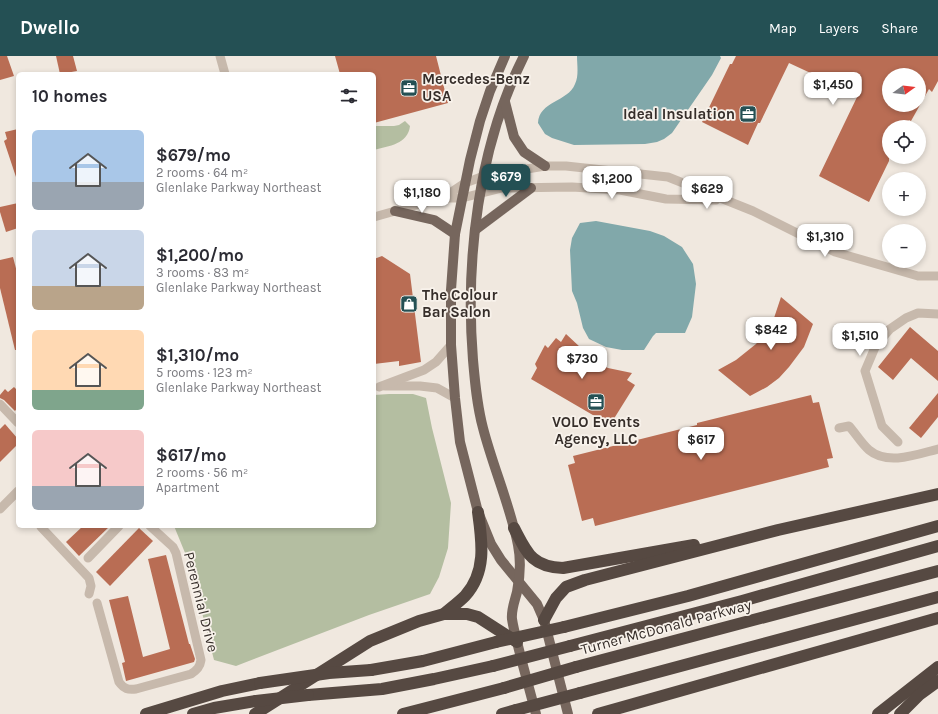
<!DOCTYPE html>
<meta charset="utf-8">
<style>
:root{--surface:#fff;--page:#f2f2f3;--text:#2b2b33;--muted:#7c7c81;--accent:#245054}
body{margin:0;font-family:Karla,sans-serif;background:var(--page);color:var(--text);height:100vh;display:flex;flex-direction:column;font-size:15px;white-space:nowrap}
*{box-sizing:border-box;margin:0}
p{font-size:13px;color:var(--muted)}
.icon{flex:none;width:22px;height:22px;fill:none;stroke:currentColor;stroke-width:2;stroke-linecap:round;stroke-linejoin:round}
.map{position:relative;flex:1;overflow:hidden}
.side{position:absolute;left:16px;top:16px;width:360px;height:456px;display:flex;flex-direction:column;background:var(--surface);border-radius:6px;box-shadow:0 2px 6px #0003}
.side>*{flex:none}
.needle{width:26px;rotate:75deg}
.controls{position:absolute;left:882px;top:12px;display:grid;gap:8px}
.controls a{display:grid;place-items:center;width:44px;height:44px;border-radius:50%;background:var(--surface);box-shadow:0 2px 6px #0003;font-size:20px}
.price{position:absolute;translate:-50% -34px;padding:0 9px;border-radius:8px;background:#fff;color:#222;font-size:13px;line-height:26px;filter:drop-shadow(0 1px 2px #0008)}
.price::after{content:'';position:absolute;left:50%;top:24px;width:12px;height:9px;margin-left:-6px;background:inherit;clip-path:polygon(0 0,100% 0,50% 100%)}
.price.current{background:var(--accent);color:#fff}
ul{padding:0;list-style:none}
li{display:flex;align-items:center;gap:12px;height:100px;padding:0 16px}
li span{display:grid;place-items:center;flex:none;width:112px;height:80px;border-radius:6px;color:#555}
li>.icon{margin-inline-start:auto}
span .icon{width:48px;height:48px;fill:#fffc;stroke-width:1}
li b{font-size:17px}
h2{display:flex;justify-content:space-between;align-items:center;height:48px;padding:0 16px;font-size:17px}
header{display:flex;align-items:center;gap:24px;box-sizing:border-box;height:56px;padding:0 20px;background:var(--accent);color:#fff}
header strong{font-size:19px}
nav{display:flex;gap:22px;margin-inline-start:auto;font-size:14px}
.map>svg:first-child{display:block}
</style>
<header>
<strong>Dwello</strong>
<nav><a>Map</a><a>Layers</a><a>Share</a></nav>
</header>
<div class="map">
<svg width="938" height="658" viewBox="0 0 938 658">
<rect width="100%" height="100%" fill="#f0e8df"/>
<g fill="#b4bea1">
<path d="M 405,65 L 410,70 C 408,88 389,90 374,94 L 374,70 L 394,70 L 399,69 Z"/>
<polygon points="389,338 413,338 426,342 432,372 451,447 448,492 439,521 430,538 369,559 236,610 214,604 190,509 174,470 374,470 374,339"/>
</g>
<g fill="#81a8aa">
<path d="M 577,0 L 720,0 L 721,2 L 712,19 L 672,77 L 664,83 L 657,86 L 645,88 L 574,89 L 552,82 L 545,78 L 538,67 C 539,45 568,46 575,28 C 579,20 577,9 577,0 Z"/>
<polygon points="596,165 650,175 664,180 682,191 693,208 696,228 692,261 685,277 656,277 653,280 644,294 622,294 606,291 589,283 583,272 577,247 572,235 570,194 572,182 580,167"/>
</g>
<g fill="#b96d54" fill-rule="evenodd">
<polygon points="0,0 7,0 14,20 0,24"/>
<polygon points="56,0 73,0 77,15 60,18"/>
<polygon points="335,0 436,0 448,47 374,67 374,18 340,18"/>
<path d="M 736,0 L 938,0 L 938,25 L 932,36 L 929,33 L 911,65 L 909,64 L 906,71 L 889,71 L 889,105 L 869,146 L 819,120 L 858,39 L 789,7 L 760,67 L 758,67 L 748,89 L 702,66 L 730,8 L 732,8 ZM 889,19 L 919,19 L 919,49 L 889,49 Z"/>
<polygon points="18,73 18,121 16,121 4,85 7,83 5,76"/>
<polygon points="18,147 18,172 6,176 0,156 0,151"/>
<polygon points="382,200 410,218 421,306 399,310 399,305 374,308 374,203"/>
<polygon points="13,201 18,220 18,294 15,294 0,232 0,204"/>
<polygon points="781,241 813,268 804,291 789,311 779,322 767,331 750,340 718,314 736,304 756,288 766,276 774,262"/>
<polygon points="910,271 938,295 938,325 911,302 893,324 878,311"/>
<polygon points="566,278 595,305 608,312 632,317 627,324 635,329 610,369 531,323 537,312 535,308 545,289 548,292 556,282 561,286"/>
<polygon points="14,331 18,335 18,351 15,355 4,344 0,342 0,339 5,333 8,336"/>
<polygon points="938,337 938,361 921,382 909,372"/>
<polygon points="811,339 813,347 819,346 833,402 827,403 829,411 595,470 593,462 582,465 568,409 575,407 573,400 697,369 697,367"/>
<polygon points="5,368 18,383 18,388 0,406 0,373"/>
<polygon points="83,470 110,470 79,500 66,486"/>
<polygon points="139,472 153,485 110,530 96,516"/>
<polygon points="166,499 189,588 190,588 195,603 194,606 126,625 122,607 125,606 109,544 128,540 143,601 170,593 148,503"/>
</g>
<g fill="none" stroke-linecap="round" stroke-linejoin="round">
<g stroke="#c7b9ac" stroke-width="9">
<polyline points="220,0 225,18"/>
<polyline points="444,141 465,127 484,120 545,110 566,110 668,121 753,155 835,196 918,220 938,220"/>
<polyline points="374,161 441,142 462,142 502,132 572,131 620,134 666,143 716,144"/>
<polyline points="385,330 420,330 437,332 455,342"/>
<polyline points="379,331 424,314 436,306 451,289"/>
<polyline points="0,348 18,367"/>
<path d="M 839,372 L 849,370 C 856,378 862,388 869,394 C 888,410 918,398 938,393"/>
<polyline points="898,386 882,370 865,315 876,289 890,273 906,262 918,257 938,258"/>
<polyline points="0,453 18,435"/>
<polyline points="41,471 89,522 91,530 89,538"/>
<polyline points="88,502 119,470"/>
<path d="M 97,547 L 119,626 C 124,633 128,634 136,633 L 191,618 C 197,614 200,611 201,604 L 176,497 L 173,491 L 150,470"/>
</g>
<g stroke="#76665d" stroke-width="10">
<polyline points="505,0 490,35 480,65 470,104 455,178 451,234 451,289 455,342 460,386 478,456 491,488 501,504 537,548 544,564 568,658"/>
<path d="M 524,0 C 478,90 465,205 473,304 C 475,327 477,350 483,372 C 493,411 510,449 518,489 C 521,504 520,521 517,536 C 515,544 511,554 512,563 C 514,576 518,589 521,602 C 526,621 531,639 536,658"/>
<polyline points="505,46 514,81 524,96 545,110"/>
<polyline points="395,155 434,164 455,178"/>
<polyline points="475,174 531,132"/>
</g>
<g stroke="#564942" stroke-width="12">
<path d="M 514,472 C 527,497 532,511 563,512 L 694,489"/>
<path d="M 444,558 C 451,552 459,546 465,540 C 487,516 482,485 478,456"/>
<polyline points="544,564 556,542 566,531 585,524 778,474 938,438"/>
<polyline points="564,571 688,540 938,470"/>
<polyline points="570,590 742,545 938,490"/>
<polyline points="576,611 938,515"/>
<polyline points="371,614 423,605 496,586"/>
<polyline points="580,637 938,541"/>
<polyline points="308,639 382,633 434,623 493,610"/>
<polyline points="146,658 222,635 260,627"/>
<polyline points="193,658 214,652 256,645"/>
<polyline points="255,658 370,585 419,565 444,558 467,558 478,561 517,586"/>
<polyline points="403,658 504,632"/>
<polyline points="502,658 516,654"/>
<polyline points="598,658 938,562"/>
<polyline points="878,658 938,611"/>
<polyline points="900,658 919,639 938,625"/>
</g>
<g stroke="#564942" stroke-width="12">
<polyline points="496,586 564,571"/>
<polyline points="493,610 570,590"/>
<polyline points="260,627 329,617 371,614"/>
<polyline points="504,632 576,611"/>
<polyline points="256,645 308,639"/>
<polyline points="516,654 580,637"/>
</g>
</g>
<defs>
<symbol id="office-square" viewBox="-11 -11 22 22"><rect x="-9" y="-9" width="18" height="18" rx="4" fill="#245054" stroke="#f8f2eb"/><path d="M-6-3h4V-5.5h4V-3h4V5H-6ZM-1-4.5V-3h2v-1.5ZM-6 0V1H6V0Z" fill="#fff"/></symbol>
<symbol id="shop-square" viewBox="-11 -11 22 22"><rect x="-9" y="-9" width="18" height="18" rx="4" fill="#245054" stroke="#f8f2eb"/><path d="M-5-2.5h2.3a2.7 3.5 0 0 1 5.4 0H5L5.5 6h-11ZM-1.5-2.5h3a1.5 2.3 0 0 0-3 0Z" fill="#fff"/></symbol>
</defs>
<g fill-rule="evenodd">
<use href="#office-square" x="399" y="22" width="20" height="20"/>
<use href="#office-square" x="738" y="48" width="20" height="20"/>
<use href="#shop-square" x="399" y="238" width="20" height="20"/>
<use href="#office-square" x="586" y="336" width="20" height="20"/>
</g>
<g text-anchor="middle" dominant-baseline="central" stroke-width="3.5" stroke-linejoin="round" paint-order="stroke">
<g font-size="15" font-weight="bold" fill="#362e2a" stroke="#f8f2eb" text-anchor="start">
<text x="422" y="23">Mercedes-Benz<tspan x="422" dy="17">USA</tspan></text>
<text x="735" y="58" text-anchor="end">Ideal Insulation</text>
<text x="422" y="239">The Colour<tspan x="422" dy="17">Bar Salon</tspan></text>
<text x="596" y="366" text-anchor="middle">VOLO Events<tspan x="596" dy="17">Agency, LLC</tspan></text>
</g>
<g font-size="15" fill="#362e2a" stroke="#f8f2eb">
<text transform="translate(201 546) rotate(76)">Perennial Drive</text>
<text transform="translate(666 571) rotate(-15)">Turner McDonald Parkway</text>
</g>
</g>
</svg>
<div class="controls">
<a><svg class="needle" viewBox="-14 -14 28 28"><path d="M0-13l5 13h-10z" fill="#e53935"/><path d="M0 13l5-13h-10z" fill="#7c7c81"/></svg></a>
<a><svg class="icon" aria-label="locate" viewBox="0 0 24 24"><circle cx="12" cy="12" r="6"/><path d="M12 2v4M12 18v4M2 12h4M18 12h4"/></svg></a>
<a>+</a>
<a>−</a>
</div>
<b class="price" style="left:833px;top:50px">$1,450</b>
<b class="price current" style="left:506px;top:142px">$679</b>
<b class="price" style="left:612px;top:144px">$1,200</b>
<b class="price" style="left:707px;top:154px">$629</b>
<b class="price" style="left:422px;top:158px">$1,180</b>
<b class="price" style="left:825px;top:202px">$1,310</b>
<b class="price" style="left:771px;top:295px">$842</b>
<b class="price" style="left:860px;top:301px">$1,510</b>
<b class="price" style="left:582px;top:324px">$730</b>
<b class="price" style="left:701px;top:405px">$617</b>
<section class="side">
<h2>10 homes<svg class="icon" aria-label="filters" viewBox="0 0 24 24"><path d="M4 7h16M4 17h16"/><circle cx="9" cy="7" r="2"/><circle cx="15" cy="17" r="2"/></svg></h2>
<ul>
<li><span style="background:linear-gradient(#a9c7e8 65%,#9aa5b1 0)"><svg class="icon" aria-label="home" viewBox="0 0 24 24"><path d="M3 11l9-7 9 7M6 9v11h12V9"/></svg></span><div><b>$679/mo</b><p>2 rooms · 64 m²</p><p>Glenlake Parkway Northeast</p></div></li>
<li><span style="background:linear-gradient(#c9d6e8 70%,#b9a48a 0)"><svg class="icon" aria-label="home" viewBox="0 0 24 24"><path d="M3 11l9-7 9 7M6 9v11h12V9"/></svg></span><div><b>$1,200/mo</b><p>3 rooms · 83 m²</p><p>Glenlake Parkway Northeast</p></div></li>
<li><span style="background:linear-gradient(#ffd9b3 75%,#7fa58c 0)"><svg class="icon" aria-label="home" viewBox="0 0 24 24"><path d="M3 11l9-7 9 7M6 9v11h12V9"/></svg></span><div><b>$1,310/mo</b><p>5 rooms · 123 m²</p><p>Glenlake Parkway Northeast</p></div></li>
<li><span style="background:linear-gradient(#f6c9c9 70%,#9aa5b1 0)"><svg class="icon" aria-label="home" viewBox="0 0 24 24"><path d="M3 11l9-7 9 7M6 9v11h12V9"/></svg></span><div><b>$617/mo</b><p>2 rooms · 56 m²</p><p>Apartment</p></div></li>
</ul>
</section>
</div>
